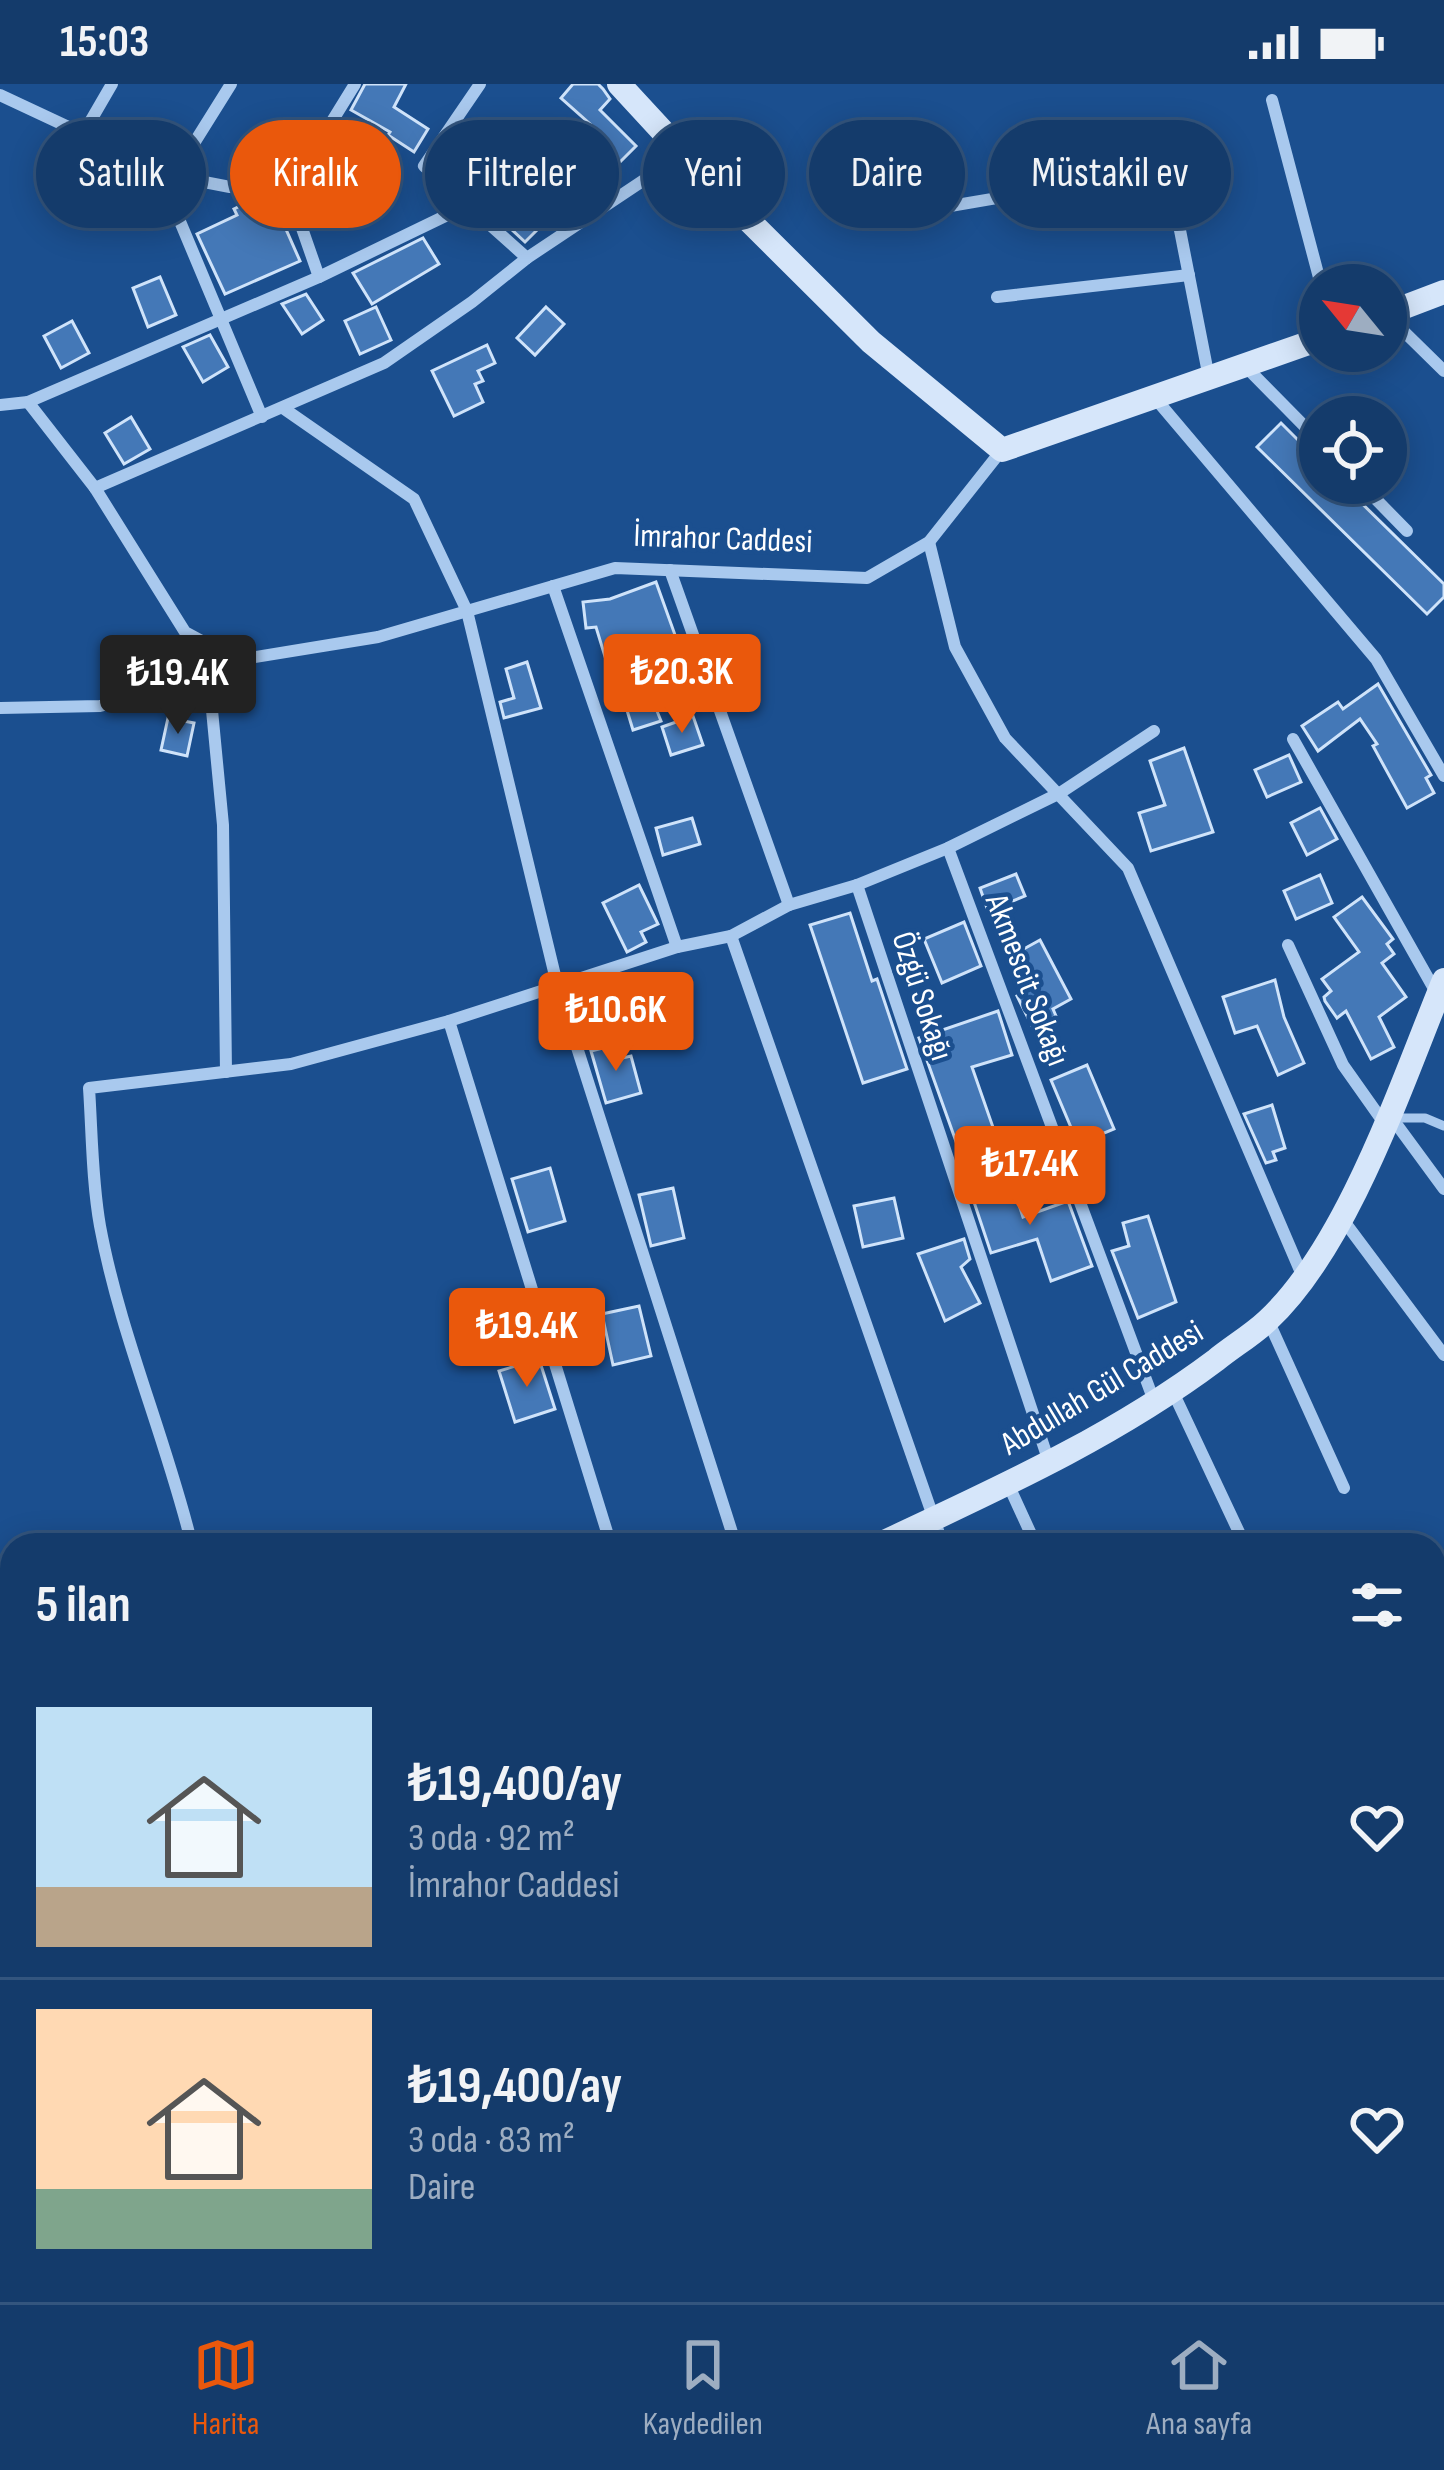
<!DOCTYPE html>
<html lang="tr">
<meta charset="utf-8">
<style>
:root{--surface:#143b6b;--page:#1d4271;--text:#f1f3f6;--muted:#9dadc1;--line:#33557e;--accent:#ea580c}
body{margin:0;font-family:"Sofia Sans Condensed",sans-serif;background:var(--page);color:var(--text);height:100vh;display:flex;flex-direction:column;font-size:45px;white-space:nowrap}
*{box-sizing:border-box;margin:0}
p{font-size:39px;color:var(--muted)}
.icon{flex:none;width:66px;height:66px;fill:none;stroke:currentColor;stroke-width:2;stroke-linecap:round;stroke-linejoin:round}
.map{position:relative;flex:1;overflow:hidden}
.panel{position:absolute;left:0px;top:1449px;width:1446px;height:771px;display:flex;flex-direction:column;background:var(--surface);border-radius:36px 36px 0 0;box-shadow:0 6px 30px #0003,0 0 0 3px var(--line)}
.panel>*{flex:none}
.top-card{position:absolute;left:36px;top:36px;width:1374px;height:108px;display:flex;gap:24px}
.needle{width:78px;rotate:300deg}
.fabs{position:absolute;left:1299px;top:180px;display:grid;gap:24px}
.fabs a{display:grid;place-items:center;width:108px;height:108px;border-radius:50%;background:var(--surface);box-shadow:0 6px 30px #0003,0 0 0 3px var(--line);font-size:60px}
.price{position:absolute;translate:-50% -102px;padding:0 27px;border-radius:12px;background:var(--accent);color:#fff;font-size:39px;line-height:78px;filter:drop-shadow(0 3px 6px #0008)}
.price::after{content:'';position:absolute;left:50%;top:72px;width:36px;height:27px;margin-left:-18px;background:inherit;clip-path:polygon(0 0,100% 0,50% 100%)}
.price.on{background:#222;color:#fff}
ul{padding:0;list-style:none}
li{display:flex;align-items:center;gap:36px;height:300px;padding:0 36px}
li+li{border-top:3px solid var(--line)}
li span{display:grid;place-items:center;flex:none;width:336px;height:240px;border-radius:0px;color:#555}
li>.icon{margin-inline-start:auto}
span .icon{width:144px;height:144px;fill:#fffc;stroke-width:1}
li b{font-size:51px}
h2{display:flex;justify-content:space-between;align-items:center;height:144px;padding:0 36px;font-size:51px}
.pill{padding:0 42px;border-radius:54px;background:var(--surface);box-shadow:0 6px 30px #0003,0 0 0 3px var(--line);font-size:42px;line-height:108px}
.pill.on{background:var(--accent);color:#fff}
.status{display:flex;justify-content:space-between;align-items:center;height:84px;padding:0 60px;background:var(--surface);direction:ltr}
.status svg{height:33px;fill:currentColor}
.menu{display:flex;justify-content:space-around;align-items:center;height:168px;border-top:3px solid var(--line);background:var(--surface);font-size:33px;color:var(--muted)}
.menu a{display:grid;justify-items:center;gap:6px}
.menu .on{color:var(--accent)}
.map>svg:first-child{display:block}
</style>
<div class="status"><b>15:03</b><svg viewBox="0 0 49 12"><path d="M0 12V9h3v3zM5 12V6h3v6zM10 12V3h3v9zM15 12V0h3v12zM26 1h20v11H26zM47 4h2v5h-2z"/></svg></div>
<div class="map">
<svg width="1444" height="2218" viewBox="0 0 1444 2218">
<rect width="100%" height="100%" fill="#1b4f8f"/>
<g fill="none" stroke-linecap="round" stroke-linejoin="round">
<g stroke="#9cc4f0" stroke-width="6">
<polyline points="1434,1646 1444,1641"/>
<polyline points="0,2010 12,2013"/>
</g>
</g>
<g fill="#4478b7" stroke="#cfe3fa" stroke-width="3">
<polygon points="365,0 406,0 394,23 428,45 414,68 388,51 390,48 351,26"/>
<polygon points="573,0 598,0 603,5 610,15 600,26 636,62 594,104 567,77 598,47 561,14"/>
<polygon points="274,38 304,57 280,96 270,95 247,81"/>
<polygon points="500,96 520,117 526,111 549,134 525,158 480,116"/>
<polygon points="255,115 273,116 300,177 225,210 197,150 237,131 234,125"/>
<polygon points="423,154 439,180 372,220 353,189"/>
<polygon points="160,193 176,231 148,243 133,204"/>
<polygon points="306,210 323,236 302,250 282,220"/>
<polygon points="376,223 391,256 360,270 345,237"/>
<polygon points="546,223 564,240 535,271 517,254"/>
<polygon points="72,237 89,269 61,284 44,252"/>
<polygon points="210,251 228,283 203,298 183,263"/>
<polygon points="487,261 495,279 478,287 483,297 475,300 483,318 454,332 432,287"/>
<polygon points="131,333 150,365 124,380 105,349"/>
<polygon points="1281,339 1320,378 1320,399 1341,399 1444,500 1444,513 1427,530 1257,363"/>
<polygon points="656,498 679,562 637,577 661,637 633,646 619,600 614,602 596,543 586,544 583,518 610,515"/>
<polygon points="527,578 541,624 504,634 500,618 514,614 506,585"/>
<polygon points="1378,600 1431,691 1426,694 1434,709 1407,724 1373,662 1377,660 1360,635 1318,667 1302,642 1338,618 1343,625"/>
<polygon points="693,632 703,661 671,671 662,643"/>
<polygon points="168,634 194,639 187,672 161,666"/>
<polygon points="1184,664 1213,748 1151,767 1139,729 1165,721 1150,677"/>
<polygon points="1289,671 1301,698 1267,713 1255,686"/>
<polygon points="1320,724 1337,755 1307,771 1291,739"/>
<polygon points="692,734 700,760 663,771 656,744"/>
<polygon points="1016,790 1025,812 988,827 980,804"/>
<polygon points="1320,791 1332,819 1296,835 1284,807"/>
<polygon points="639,801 658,840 641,848 646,858 627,868 603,819"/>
<polygon points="1362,813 1393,855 1387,860 1394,870 1382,879 1406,913 1379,933 1394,963 1371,975 1346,927 1337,934 1325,917 1324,913 1331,907 1322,895 1359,868 1334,833"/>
<polygon points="850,829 872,897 877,895 907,985 863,999 810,841"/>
<polygon points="964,838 981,882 942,899 924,855"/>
<polygon points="1040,856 1071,915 1053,925 1056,932 1033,944 1017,912 1038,901 1020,867"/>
<polygon points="1275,896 1284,933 1304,979 1278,991 1257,942 1235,949 1223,913"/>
<polygon points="998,927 1012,971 972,983 995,1049 958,1063 919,954"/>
<polygon points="615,961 618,975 631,972 641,1009 606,1019 591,967"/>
<polygon points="1087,981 1114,1045 1078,1060 1051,996"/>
<polygon points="1272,1021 1285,1064 1273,1068 1276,1076 1266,1079 1244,1030"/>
<polygon points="550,1084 565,1137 528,1148 512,1095"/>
<polygon points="1009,1091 1023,1133 1068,1117 1092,1182 1051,1197 1037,1155 991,1169 969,1103"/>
<polygon points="673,1104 684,1154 651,1162 639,1111"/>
<polygon points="894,1114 903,1154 863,1163 854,1122"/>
<polygon points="1148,1132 1176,1218 1138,1234 1112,1167 1129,1162 1123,1139"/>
<polygon points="964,1155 970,1175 961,1183 980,1219 945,1237 918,1170"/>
<polygon points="639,1222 651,1272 613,1281 602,1230"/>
<polygon points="539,1275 555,1325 515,1338 499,1287"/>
</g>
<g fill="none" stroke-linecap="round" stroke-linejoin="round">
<g stroke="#a9c9ee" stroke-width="9">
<polyline points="1395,1034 1425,1034 1444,1042"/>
<polyline points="739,2208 741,2218"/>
</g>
<g stroke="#a9c9ee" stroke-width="12">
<polyline points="231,0 166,104 262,333"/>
<polyline points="480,0 424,82 527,174"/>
<polyline points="0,11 173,92 230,103 289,107"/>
<polyline points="1272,16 1321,201"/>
<polyline points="83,50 112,0"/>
<polyline points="927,126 1168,85 1209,294"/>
<polyline points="319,193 289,107 355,0"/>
<polyline points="997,213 1189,191"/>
<polyline points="1386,230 1444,287"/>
<polyline points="1246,283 1320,358"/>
<polyline points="1155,314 1376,575 1444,692"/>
<polyline points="28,318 95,404 185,548 237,576"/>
<polyline points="0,321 28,318 319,193 466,122"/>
<polyline points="283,324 414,415 467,527 558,904 736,1461"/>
<polyline points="1360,399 1407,447"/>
<polyline points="95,404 384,279 472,218 527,174 683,70"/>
<polyline points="929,458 955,563 1005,654 1128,784 1302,1191"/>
<polyline points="670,486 789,821"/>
<polyline points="553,502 677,863"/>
<polyline points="209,595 223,741 226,988"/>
<polyline points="0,624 100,622 209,595 237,576 378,553 615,484 867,494 929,458 1001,367"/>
<polyline points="1293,655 1437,910"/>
<polyline points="948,764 1154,1317"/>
<polyline points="857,801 1050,1381"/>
<polyline points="731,852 943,1461"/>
<polyline points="1288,861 1343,981 1384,1039"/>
<polyline points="449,937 611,1461"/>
<polyline points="1389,1030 1444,1105"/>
<polyline points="1341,1133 1444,1271"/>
<polyline points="1268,1236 1344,1404"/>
<polyline points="1173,1308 1245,1461"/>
<polyline points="1008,1400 1036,1461"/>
<path d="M 192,1461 C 166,1354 120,1250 100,1142 C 92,1097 92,1049 89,1004 L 291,980 L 449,937 L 677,863 L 731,852 L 789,821 L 857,801 L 948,764 L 1060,709 L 1154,647"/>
<polyline points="1434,2067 1444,2084"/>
<polyline points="1052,2208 1052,2218"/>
<polyline points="345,2218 345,2208"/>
<polyline points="914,2218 947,2208"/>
</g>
<g stroke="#d6e6fa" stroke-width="24">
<polyline points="619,0 702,90 871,258 1002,366 1320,255"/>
<polyline points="1386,230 1444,208"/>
<path d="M 878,1461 C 995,1406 1112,1354 1216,1276 C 1232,1263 1252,1251 1267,1237 C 1348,1162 1402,998 1444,896"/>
<polyline points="0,1499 12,1504"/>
</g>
</g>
<g text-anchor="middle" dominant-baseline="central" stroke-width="9" stroke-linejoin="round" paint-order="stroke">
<g font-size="33" fill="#fff" stroke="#1b4f8f">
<text transform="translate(723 455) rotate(2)">İmrahor Caddesi</text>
<text transform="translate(1027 896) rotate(69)">Akmescit Sokağı</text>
<text transform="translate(922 912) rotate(72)">Özgü Sokağı</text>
<text transform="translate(1102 1304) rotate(-31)">Abdullah Gül Caddesi</text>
</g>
</g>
</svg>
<div class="fabs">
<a><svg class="needle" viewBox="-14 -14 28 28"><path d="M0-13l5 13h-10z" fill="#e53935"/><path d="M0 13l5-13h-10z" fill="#9dadc1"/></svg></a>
<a><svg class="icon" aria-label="locate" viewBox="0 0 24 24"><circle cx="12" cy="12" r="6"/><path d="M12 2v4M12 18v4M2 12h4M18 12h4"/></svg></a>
</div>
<b class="price" style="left:682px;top:652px">₺20.3K</b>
<b class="price on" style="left:178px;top:653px">₺19.4K</b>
<b class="price" style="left:616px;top:990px">₺10.6K</b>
<b class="price" style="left:1030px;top:1144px">₺17.4K</b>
<b class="price" style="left:527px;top:1306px">₺19.4K</b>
<div class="top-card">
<a class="pill">Satılık</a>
<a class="pill on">Kiralık</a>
<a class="pill">Filtreler</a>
<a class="pill">Yeni</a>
<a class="pill">Daire</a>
<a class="pill">Müstakil ev</a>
</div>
<section class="panel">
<h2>5 ilan<svg class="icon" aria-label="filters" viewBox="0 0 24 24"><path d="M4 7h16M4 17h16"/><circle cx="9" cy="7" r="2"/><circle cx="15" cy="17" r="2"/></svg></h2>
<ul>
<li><span style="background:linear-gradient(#bfe0f5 75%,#b9a48a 0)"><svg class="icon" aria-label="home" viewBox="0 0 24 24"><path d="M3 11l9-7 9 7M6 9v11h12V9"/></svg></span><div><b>₺19,400/ay</b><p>3 oda · 92 m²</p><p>İmrahor Caddesi</p></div><svg class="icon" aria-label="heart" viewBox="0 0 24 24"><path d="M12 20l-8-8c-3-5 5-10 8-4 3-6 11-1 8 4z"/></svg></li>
<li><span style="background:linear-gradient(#ffd9b3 75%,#7fa58c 0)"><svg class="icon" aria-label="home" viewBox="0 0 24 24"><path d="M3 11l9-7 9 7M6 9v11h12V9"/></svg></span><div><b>₺19,400/ay</b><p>3 oda · 83 m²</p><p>Daire</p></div><svg class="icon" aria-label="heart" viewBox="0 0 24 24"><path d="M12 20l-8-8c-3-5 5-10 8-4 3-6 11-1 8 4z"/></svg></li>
</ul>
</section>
</div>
<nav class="menu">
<a class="on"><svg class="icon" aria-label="map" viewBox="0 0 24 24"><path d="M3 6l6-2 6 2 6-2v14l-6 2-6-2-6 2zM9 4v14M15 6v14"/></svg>Harita</a>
<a><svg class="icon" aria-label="saved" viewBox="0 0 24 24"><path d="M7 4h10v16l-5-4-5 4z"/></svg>Kaydedilen</a>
<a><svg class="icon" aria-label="home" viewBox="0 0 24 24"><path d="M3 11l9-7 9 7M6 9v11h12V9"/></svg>Ana sayfa</a>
</nav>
